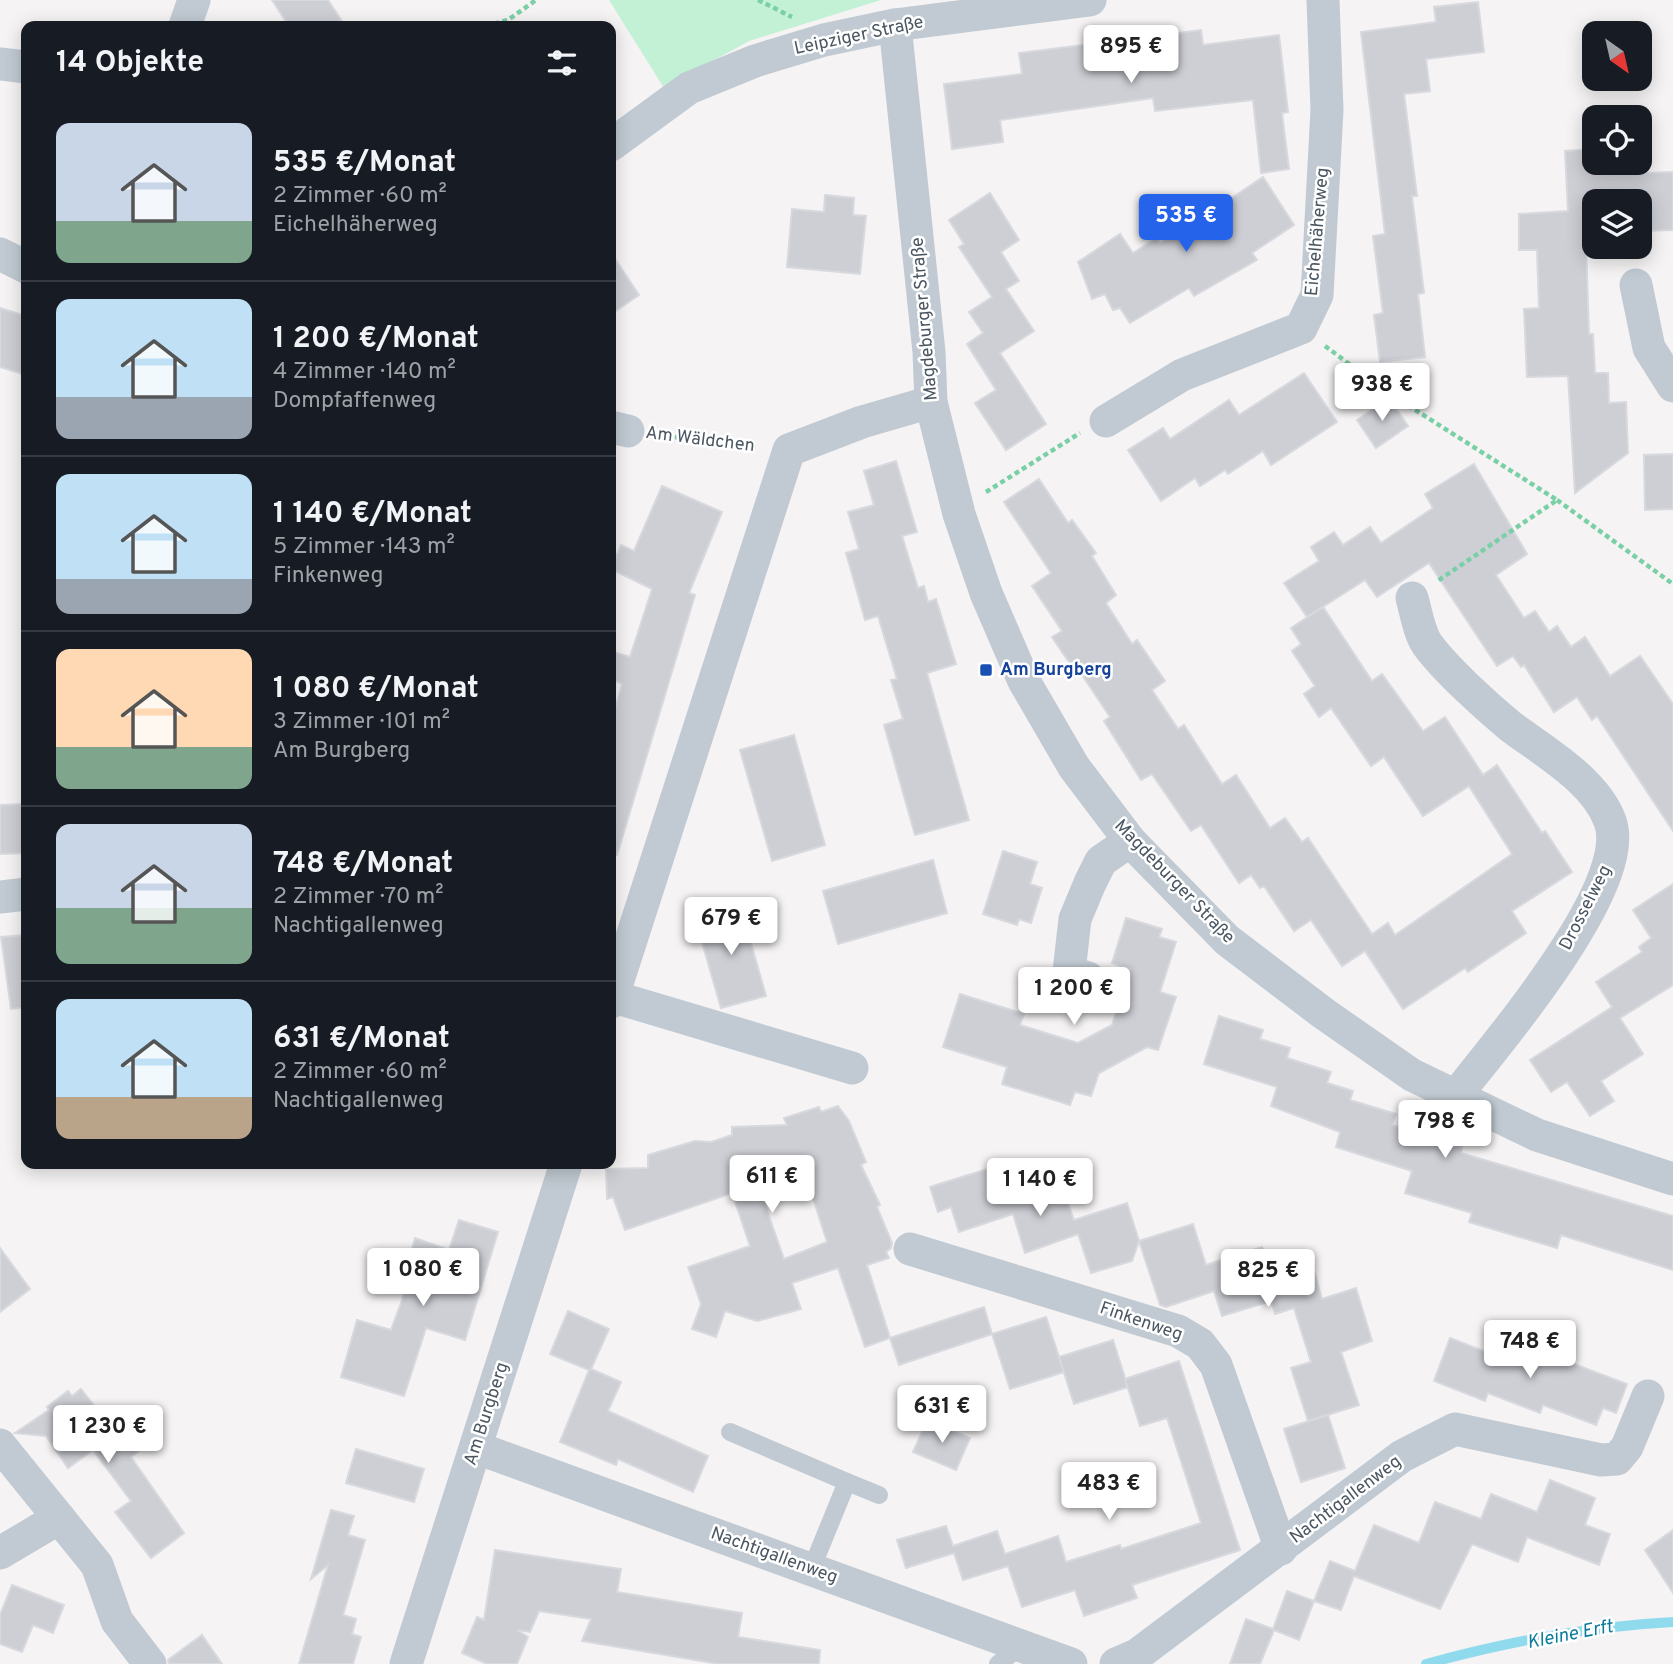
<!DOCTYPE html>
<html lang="de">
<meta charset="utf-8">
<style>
:root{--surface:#171b24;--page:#242831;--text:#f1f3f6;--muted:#9ea1a6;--line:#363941;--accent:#2563eb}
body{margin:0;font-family:Overpass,sans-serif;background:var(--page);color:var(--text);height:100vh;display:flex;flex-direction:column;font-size:26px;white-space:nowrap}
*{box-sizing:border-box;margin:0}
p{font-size:23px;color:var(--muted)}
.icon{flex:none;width:38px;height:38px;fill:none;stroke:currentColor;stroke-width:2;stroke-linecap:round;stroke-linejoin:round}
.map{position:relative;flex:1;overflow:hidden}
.panel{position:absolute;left:21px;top:21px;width:595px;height:1148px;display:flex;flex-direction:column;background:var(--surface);border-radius:14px;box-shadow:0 4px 18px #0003}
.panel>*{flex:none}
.needle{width:46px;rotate:146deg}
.controls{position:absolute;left:1582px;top:21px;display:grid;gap:14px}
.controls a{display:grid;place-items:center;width:70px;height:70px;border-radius:14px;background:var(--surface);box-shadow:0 4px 18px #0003;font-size:35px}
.price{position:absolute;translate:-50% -60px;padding:0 16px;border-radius:7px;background:#fff;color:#222;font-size:23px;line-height:46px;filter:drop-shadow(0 2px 4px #0008)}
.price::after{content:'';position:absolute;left:50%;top:42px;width:21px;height:16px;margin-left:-10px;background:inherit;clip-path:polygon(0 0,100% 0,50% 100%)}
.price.active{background:var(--accent);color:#fff}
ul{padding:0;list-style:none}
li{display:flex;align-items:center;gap:21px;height:175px;padding:0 35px}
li+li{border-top:2px solid var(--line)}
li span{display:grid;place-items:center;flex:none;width:196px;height:140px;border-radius:14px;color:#555}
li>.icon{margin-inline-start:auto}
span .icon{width:84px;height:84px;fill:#fffc;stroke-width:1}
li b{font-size:30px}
h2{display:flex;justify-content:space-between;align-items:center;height:84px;padding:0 35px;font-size:30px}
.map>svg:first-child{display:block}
</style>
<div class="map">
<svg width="1673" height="1664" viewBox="0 0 1673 1664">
<rect width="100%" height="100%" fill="#f5f3f3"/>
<polygon fill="#c3f1d5" points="609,0 881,0 749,41 664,88"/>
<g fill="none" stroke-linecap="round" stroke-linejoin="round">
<path stroke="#90daee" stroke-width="10" d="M 1426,1664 C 1506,1642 1590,1626 1673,1622"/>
</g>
<g fill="#cdcfd5" stroke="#d7d9de" stroke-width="2" fill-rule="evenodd">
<polygon points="272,0 328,0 345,26 289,26"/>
<polygon points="1478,2 1484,52 1426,59 1430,91 1404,94 1417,196 1412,196 1424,293 1418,294 1425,357 1380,362 1374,315 1383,313 1373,236 1385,234 1361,32 1436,22 1434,7"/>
<polygon points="1201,30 1203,45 1279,35 1288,112 1282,113 1289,169 1261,173 1253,100 1155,111 1153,98 1000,120 1003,142 952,149 944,84 1022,74 1019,53"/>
<polygon points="1594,149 1594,163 1617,163 1618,174 1673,172 1673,230 1640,231 1640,201 1594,201 1594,215 1585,215 1589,334 1593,334 1595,373 1608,373 1609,403 1626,402 1628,453 1575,493 1568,376 1527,377 1524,309 1539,308 1537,250 1519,250 1519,214 1568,211 1565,151"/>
<polygon points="1263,177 1294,225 1252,253 1257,260 1194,296 1189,288 1130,323 1120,308 1113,310 1105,294 1092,299 1078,262 1120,234 1133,253 1157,238 1160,243 1179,231 1180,233"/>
<polygon points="990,193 1019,240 1001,252 1019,281 1006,289 1034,331 1000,353 1046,424 1006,450 975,403 996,390 967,344 983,333 969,312 992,297 959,247 964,244 949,220"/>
<polygon points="825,195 854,198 853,215 866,216 860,274 787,267 792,209 824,212"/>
<polygon points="611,253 639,295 611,314"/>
<polygon points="0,308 26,316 26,375 0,367"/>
<polygon points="1304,373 1337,422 1271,465 1263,451 1228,474 1225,470 1200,486 1195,478 1161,501 1128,450 1163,428 1170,439 1229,400 1239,415"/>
<polygon points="1389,398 1408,426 1376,448 1357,420"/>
<polygon points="1673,454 1673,509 1645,510 1644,455"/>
<polygon points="896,461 917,532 902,536 918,588 924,586 928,602 936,599 956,664 927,673 969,820 915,835 884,725 903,719 891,680 897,679 878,616 865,620 846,553 859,549 848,512 874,505 864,471"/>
<polygon points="1474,464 1527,554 1496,575 1524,618 1535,611 1549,632 1557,626 1571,647 1585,637 1610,676 1640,656 1673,704 1673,831 1597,716 1592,720 1577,697 1554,712 1524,665 1521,667 1513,656 1497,666 1429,563 1377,597 1365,580 1307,617 1284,583 1319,561 1311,547 1334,532 1343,545 1370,527 1381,543 1433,508 1425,494"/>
<polygon points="1039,479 1068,523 1072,520 1096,553 1092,556 1116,595 1106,603 1132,644 1137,640 1165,681 1152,690 1178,729 1184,725 1222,784 1236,775 1270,828 1285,818 1302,842 1308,838 1372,934 1388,923 1395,935 1512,854 1469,786 1423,816 1384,757 1371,766 1331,708 1319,717 1304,694 1315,686 1292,651 1301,644 1291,628 1323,607 1372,681 1382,674 1423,731 1445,717 1483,775 1497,765 1542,833 1545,831 1572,872 1512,911 1526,933 1468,972 1465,968 1403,1009 1365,951 1342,966 1311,920 1294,931 1264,886 1260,888 1251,875 1239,883 1201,825 1191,831 1152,774 1141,780 1104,721 1110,717 1074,663 1071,665 1052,637 1062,631 1032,586 1051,573 1004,502"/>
<polygon points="662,486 722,512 689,593 695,595 617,855 611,855 611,724 622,684 611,678 611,651 630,657 652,589 611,569 621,545 634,551"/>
<polygon points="794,735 825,845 772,861 740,750"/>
<polygon points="26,804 26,853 0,854 0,805"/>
<polygon points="1003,851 1037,862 1030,884 1042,888 1031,923 1019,919 1017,925 983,914"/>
<polygon points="933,860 947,913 838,944 823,891"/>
<polygon points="1673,884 1673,985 1620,1018 1643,1054 1601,1081 1614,1101 1590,1116 1567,1082 1551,1092 1530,1060 1612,1007 1596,982 1642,952 1639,947 1651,938 1633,910"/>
<polygon points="740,905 766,996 721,1008 695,918"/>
<polygon points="1126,918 1162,929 1159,937 1176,942 1160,992 1176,997 1158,1050 1147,1047 1099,1073 1091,1096 1075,1092 1070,1105 1002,1084 1007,1067 943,1047 960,994 1024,1014 1020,1025 1078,1043 1112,1025 1130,969 1112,963"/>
<polygon points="26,935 26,1007 11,1009 1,937"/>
<polygon points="1219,1016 1263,1030 1260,1039 1290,1048 1287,1058 1331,1072 1327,1083 1353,1091 1350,1100 1396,1114 1392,1125 1462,1147 1461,1153 1673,1216 1673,1270 1561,1235 1557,1248 1469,1222 1472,1213 1405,1193 1412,1171 1336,1147 1340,1132 1271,1106 1277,1087 1204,1064"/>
<path d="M 838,1106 L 849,1121 L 866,1162 L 861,1165 L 880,1205 L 877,1207 L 892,1243 L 891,1248 L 886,1252 L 889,1258 L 867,1265 L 890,1338 L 865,1347 L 838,1268 L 792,1283 L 801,1309 L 757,1321 L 725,1311 L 716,1337 L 692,1329 L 701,1304 L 688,1267 L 750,1246 L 732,1193 L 625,1230 L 613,1197 L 607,1199 L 606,1169 L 648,1168 L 648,1155 L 695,1141 L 711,1142 L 732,1135 L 732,1127 L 787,1125 L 784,1118 L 819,1107 L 821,1112 ZM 804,1170 L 827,1242 L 784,1259 L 758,1185 Z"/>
<polygon points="997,1166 1009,1202 1035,1193 1037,1201 1064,1192 1074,1220 1127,1203 1139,1241 1132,1261 1091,1273 1078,1234 1025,1253 1013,1214 959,1232 951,1207 938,1212 930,1187"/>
<polygon points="459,1220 498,1232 465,1340 426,1328 404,1396 341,1377 357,1320 391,1330 402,1300 406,1280 404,1279 415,1238 449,1250"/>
<polygon points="1193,1224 1206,1265 1262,1247 1274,1284 1314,1271 1322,1299 1356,1288 1372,1341 1341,1352 1359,1405 1308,1421 1291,1368 1311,1362 1294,1308 1275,1314 1271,1301 1222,1316 1214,1291 1166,1307 1160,1305 1139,1241"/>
<polygon points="0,1248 30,1289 0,1312"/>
<polygon points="984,1307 992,1334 1046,1317 1064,1372 1010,1389 992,1334 899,1365 890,1338"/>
<polygon points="568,1311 609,1329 591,1369 621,1382 608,1411 708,1456 693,1492 618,1459 616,1465 560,1442 589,1370 550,1354"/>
<polygon points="1450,1338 1501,1358 1508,1339 1627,1384 1616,1413 1603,1408 1596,1425 1543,1405 1540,1413 1488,1393 1485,1401 1434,1381"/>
<polygon points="1113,1340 1128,1387 1074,1404 1059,1357"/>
<polygon points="1179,1361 1240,1550 1132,1585 1137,1598 1084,1616 1075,1590 1022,1607 1008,1566 963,1580 954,1553 906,1568 897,1540 946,1526 953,1546 997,1531 1005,1554 1058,1536 1066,1562 1120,1545 1121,1549 1201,1523 1167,1418 1140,1426 1125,1379"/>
<polygon points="81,1389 116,1433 124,1428 140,1450 131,1457 184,1533 151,1558 115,1512 131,1501 93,1450 68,1468 46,1436 15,1433 49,1410 47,1407 68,1391 72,1396"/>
<polygon points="1328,1415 1345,1468 1301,1482 1284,1429"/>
<polygon points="927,1421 970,1438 956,1470 913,1452"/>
<polygon points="356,1449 424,1469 414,1502 346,1483"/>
<polygon points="1550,1480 1595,1498 1585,1525 1610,1534 1599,1565 1527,1537 1518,1562 1472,1544 1440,1609 1354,1576 1341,1610 1314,1601 1299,1640 1274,1630 1260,1664 1230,1664 1246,1619 1273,1629 1287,1591 1314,1601 1330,1561 1355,1571 1374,1525 1419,1543 1435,1502 1481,1519 1491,1494 1537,1512"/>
<polygon points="331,1510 354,1516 348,1535 365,1540 343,1615 356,1619 352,1634 361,1637 353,1664 299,1664 328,1565 311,1579"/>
<polygon points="1673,1530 1673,1593 1645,1550"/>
<polygon points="495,1550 621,1569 617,1592 742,1613 738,1637 820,1650 819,1664 719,1664 582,1641 591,1619 539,1611 530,1632 517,1630 528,1637 517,1664 487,1664 462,1653 477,1617 484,1620"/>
<polygon points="12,1585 64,1605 53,1633 33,1625 22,1652 0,1644 0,1615"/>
<polygon points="202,1635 222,1664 169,1664 168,1660"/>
</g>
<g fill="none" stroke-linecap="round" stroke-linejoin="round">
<g stroke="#7ad0a6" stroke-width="4.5" stroke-dasharray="5 3.5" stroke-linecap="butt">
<polyline points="758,0 792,17"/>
<polyline points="486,26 508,20 536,0"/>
<polyline points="1325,346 1387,392 1557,500 1436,582"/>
<polyline points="658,435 757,447"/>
<polyline points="986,492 1080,433"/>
<polyline points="1557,500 1673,584"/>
</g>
<g stroke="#c1cad2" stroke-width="18">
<polyline points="730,1432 847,1482 811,1570"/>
<polyline points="847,1482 879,1495"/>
<polyline points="998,1664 1021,1646"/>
</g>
<g stroke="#c1cad2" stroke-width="33">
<polyline points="895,25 929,352 931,402 959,514 986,593 1024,681 1074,767 1130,841 1227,940 1323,1013 1412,1075 1537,1135 1673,1179"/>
<polyline points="185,26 194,0"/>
<polyline points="0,64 26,67"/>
<polyline points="611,145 689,88 755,61 824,40 895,25 1090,0"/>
<polyline points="0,254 26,267"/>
<polyline points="1636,285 1649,348 1673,386"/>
<polyline points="1106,421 1182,375 1301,328 1317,295 1327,110 1323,0"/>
<polyline points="611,427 628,431"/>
<path d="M 1412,598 C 1416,612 1419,632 1427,644 C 1445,669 1486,706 1510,726 C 1543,751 1595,780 1610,821 C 1634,885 1495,1045 1455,1097"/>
<polyline points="0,897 26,894"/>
<polyline points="1088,978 1069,972 1075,919 1090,883 1101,861 1130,841"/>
<polyline points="611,996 852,1068"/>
<polyline points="611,1002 789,450 862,422 931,402"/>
<polyline points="910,1249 1178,1331 1200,1344 1216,1365 1281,1549"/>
<polyline points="0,1445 97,1565 117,1621 150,1664"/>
<polyline points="477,1448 1071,1664"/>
<polyline points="0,1553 59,1518"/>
<polyline points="406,1664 566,1164"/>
<polyline points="1116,1664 1137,1655 1402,1456 1455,1429 1601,1460 1617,1459 1627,1447 1648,1396"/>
</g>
</g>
<rect fill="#1a4fb4" stroke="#fff" stroke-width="2.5" x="979" y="663" width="14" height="14" rx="3.5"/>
<g text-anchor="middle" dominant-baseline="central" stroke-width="5" stroke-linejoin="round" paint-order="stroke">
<g font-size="18" fill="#4a5661" stroke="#fff">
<text transform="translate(859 36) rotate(-12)">Leipziger Straße</text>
<text transform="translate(1318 232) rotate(-85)">Eichelhäherweg</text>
<text transform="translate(925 319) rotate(-95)">Magdeburger Straße</text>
<text transform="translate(700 440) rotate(7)">Am Wäldchen</text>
<text transform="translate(1174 882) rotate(46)">Magdeburger Straße</text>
<text transform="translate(1586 908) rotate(-63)">Drosselweg</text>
<text transform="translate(1141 1322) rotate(19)">Finkenweg</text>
<text transform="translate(487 1414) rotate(-72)">Am Burgberg</text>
<text transform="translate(1346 1500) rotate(-37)">Nachtigallenweg</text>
<text transform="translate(774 1556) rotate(20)">Nachtigallenweg</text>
</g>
<g font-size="18" font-weight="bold" fill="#164399" stroke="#fff" text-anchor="start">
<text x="1000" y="670">Am Burgberg</text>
</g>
<g font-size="19" font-style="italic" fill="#0c7c9b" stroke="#fff">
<text transform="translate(1570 1635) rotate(-11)">Kleine Erft</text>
</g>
</g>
</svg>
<div class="controls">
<a><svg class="needle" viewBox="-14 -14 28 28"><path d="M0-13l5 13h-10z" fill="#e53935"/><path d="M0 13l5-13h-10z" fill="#9ea1a6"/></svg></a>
<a><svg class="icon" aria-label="locate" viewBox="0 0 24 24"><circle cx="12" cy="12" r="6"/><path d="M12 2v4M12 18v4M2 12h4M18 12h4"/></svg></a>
<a><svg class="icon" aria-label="layers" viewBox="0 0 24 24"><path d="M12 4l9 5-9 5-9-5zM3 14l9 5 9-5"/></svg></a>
</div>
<b class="price" style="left:1131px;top:85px">895 €</b>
<b class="price active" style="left:1186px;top:254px">535 €</b>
<b class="price" style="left:1382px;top:423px">938 €</b>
<b class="price" style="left:731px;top:957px">679 €</b>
<b class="price" style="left:1074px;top:1027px">1 200 €</b>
<b class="price" style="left:1445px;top:1160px">798 €</b>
<b class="price" style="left:772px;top:1215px">611 €</b>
<b class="price" style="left:1040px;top:1218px">1 140 €</b>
<b class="price" style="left:423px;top:1308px">1 080 €</b>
<b class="price" style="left:1268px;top:1309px">825 €</b>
<b class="price" style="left:1530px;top:1380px">748 €</b>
<b class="price" style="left:942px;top:1445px">631 €</b>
<b class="price" style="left:108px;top:1465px">1 230 €</b>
<b class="price" style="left:1109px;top:1522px">483 €</b>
<section class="panel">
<h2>14 Objekte<svg class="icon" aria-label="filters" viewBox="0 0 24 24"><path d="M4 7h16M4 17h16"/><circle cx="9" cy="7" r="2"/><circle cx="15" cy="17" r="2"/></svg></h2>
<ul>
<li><span style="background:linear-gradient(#c9d6e8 70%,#7fa58c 0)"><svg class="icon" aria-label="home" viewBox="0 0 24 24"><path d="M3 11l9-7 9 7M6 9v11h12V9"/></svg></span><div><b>535 €/Monat</b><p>2 Zimmer · 60 m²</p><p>Eichelhäherweg</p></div></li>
<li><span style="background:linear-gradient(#bfe0f5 70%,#9aa5b1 0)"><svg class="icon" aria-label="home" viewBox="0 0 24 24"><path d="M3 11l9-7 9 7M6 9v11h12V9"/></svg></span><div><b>1 200 €/Monat</b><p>4 Zimmer · 140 m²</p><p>Dompfaffenweg</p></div></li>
<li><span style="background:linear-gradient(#bfe0f5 75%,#9aa5b1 0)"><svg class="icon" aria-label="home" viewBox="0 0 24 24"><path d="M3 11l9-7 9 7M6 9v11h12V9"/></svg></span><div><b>1 140 €/Monat</b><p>5 Zimmer · 143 m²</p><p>Finkenweg</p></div></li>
<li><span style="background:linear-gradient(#ffd9b3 70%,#7fa58c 0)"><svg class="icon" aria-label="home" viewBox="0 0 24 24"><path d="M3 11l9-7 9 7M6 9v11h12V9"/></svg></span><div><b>1 080 €/Monat</b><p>3 Zimmer · 101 m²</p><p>Am Burgberg</p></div></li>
<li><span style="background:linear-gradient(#c9d6e8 60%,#7fa58c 0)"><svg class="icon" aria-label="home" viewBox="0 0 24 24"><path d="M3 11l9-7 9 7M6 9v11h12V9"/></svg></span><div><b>748 €/Monat</b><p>2 Zimmer · 70 m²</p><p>Nachtigallenweg</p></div></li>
<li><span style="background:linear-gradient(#bfe0f5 70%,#b9a48a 0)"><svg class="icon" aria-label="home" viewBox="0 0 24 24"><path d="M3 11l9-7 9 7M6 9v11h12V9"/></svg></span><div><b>631 €/Monat</b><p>2 Zimmer · 60 m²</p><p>Nachtigallenweg</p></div></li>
</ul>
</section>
</div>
